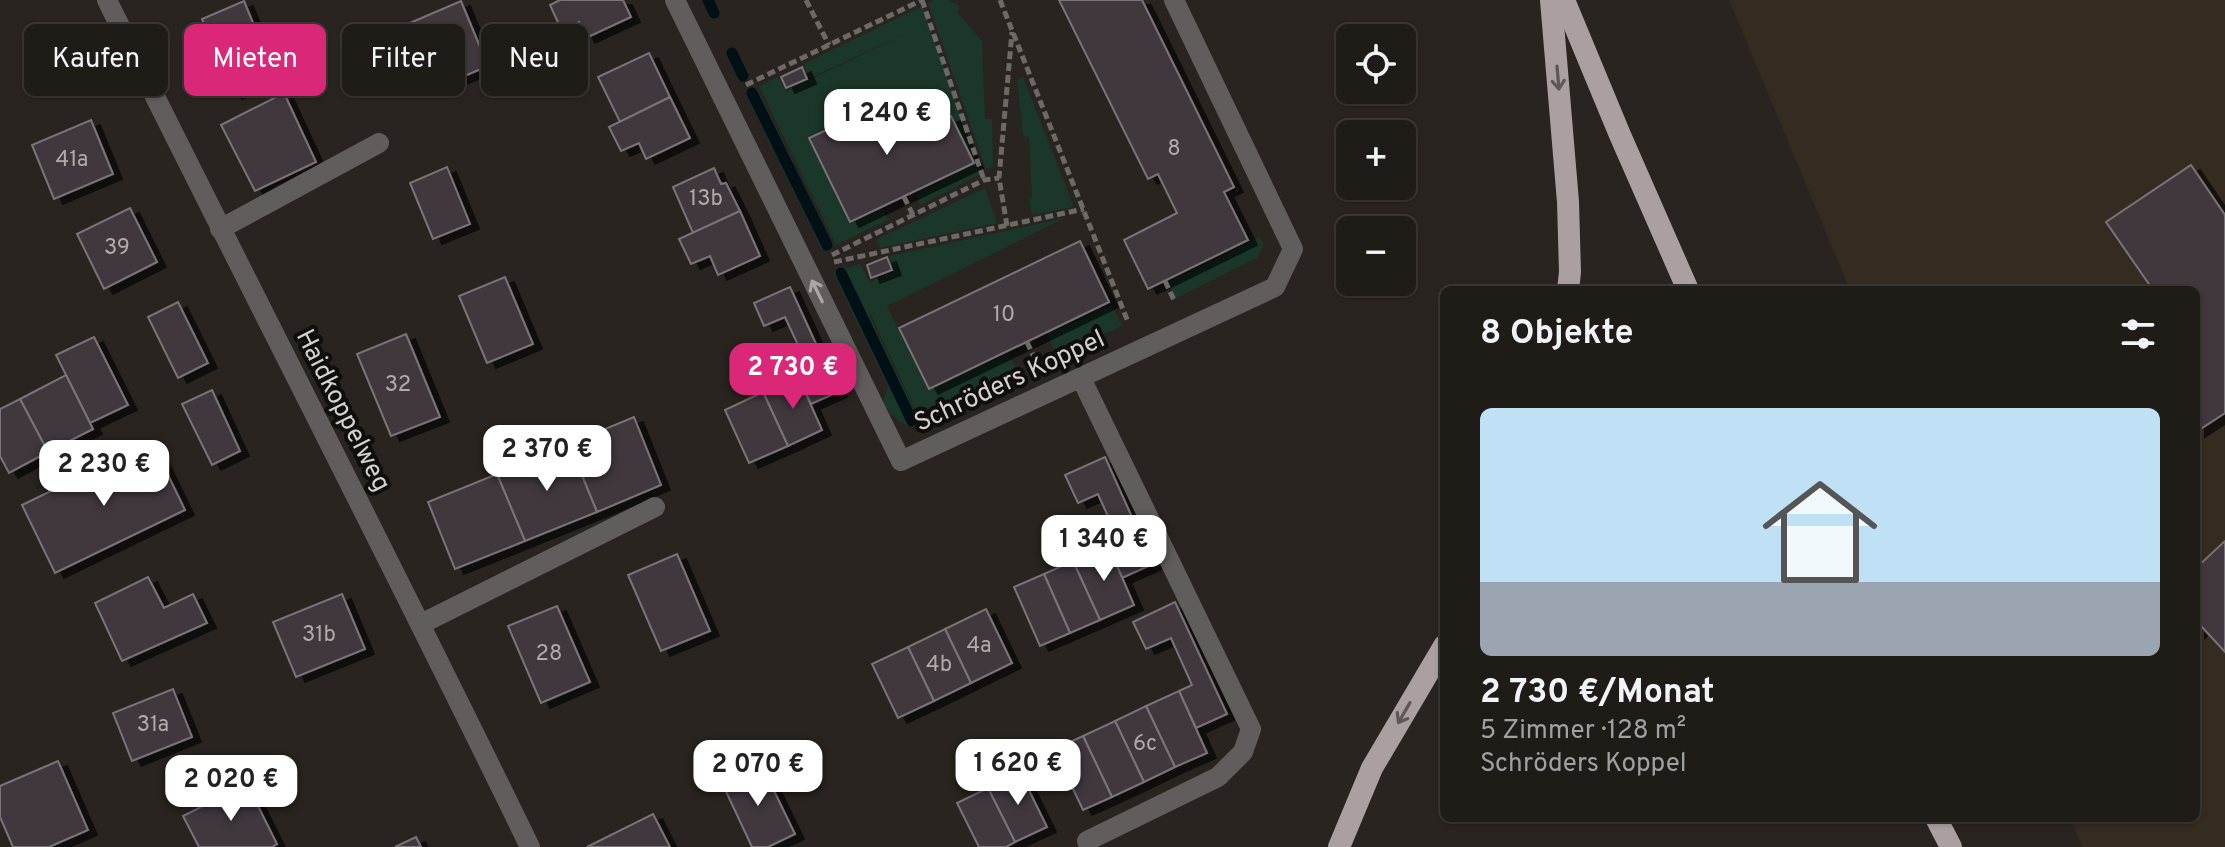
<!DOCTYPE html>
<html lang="de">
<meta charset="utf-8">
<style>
:root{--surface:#1f1b17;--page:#2c2824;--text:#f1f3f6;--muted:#a1a1a1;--line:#3c3936;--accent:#db2777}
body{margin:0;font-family:Overpass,sans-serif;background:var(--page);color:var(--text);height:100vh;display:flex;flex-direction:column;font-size:30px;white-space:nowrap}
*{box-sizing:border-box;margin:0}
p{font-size:26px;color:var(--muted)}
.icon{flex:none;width:44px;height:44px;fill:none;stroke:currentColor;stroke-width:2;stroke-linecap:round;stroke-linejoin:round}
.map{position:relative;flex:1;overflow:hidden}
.drawer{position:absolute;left:1440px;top:286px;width:760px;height:536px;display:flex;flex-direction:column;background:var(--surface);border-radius:12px;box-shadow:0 2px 6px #0004,0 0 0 2px var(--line)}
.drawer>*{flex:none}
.top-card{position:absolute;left:24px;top:24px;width:760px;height:72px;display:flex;gap:16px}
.tools{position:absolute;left:1336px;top:24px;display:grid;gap:16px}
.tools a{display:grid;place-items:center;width:80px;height:80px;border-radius:12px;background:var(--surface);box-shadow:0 2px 6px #0004,0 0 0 2px var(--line);font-size:40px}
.price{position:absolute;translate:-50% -68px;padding:0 18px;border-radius:16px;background:#fff;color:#222;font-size:26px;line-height:52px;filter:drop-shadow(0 2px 4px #0008)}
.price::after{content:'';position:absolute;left:50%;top:48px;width:24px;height:18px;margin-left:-12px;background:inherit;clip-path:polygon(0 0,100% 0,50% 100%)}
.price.current{background:var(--accent);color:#fff}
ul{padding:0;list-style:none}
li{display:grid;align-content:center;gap:16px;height:424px;padding:0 40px}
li+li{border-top:2px solid var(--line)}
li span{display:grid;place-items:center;height:248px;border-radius:12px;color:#555}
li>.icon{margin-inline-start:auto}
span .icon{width:144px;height:144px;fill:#fffc;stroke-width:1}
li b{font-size:34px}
h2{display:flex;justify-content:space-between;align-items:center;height:96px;padding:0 40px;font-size:34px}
.chip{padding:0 28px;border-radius:12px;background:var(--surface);box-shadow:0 2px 6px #0004,0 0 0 2px var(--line);font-size:28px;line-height:72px}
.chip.current{background:var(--accent);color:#fff}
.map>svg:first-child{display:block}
</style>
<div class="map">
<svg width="2225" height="847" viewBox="0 0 2225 847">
<defs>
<filter id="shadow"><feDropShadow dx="9" dy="5" stdDeviation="0" flood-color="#0009"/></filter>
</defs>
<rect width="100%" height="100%" fill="#29241f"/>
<polygon fill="#342b21" points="1729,0 2225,0 2225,847 2082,847 2070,818 2196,818 2196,290 1850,290"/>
<g fill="#1a3729">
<polygon points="935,0 949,0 960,6 957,12 982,41 985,119 992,119 993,166 986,169 928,3"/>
<polygon points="922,6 981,174 920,205 915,194 975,164 940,93 931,98 932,102 922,107 920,103 909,109 901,93 808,137 849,224 882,208 888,220 836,245 759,86 778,77 786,91 910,32 810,78 803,64"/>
<polygon points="1023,77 1074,207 1032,215 1029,199 1032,197 1029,138 1023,135 1017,79"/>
<polygon points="757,88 833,245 822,250 746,94"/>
<polygon points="985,188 997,223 880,248 877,239"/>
<polygon points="1065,218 887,306 928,390 1009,354 1019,374 964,400 967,412 928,430 912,426 921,422 871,315 877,312 869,315 919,420 907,426 896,419 882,404 888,387 833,272 845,266 846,268 860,264 870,282 894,271 889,256"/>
<polygon points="1260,237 1263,243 1259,257 1176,298 1168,283"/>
<polygon points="1112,305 1122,326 1057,356 1047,335"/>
</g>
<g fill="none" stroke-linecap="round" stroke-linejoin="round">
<g stroke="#011015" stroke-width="11">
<polyline points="708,0 714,13"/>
<polyline points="732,53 743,76"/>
<polyline points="752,93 827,245"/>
<polyline points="841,273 912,421"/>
</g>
</g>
<g fill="#3f393e" stroke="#7a7378" stroke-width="2" filter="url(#shadow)">
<polygon points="560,0 623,0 631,17 586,38 579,22 562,31 550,5"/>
<polygon points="1059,0 1142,0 1234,187 1224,192 1248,240 1148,289 1124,240 1177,213 1158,174 1148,179"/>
<polygon points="244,1 275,76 233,94 202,19"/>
<polygon points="461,1 488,66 432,90 405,25"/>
<polygon points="649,53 670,97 620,122 598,77"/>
<polygon points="802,67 807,79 786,88 781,77"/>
<polygon points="284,93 316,162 255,191 221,125"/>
<polygon points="670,97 690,138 646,159 639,143 621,151 609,127"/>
<polygon points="897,98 908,121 923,114 929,126 951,116 974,163 850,222 809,138"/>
<polygon points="91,120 113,174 54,199 32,145"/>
<polygon points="2191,165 2225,215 2225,413 2196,432 2196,290 2153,290 2106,222"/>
<polygon points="447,167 470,224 433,239 410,183"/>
<polygon points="714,168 721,184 726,183 740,211 693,233 673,187"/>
<polygon points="130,208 157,262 104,289 77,234"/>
<polygon points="740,211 760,256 718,275 710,256 691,264 679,239"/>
<polygon points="1080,241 1109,302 929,389 899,328"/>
<polygon points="887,257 892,270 871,278 867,265"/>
<polygon points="505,277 533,344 487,363 459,296"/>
<polygon points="790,287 838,392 811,404 798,376 810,371 785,317 764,326 754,303"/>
<polygon points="178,302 208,363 178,378 148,317"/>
<polygon points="406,334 440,417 391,436 357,354"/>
<polygon points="94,337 128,405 90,423 56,355"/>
<polygon points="66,375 93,429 48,452 20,399"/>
<polygon points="798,376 822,430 788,446 763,392"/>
<polygon points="212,390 240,451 212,465 182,404"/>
<polygon points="763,392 788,446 749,463 725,410"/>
<polygon points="20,399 48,452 9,473 0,456 0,409"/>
<polygon points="634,417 661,485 597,512 569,444"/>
<polygon points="152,442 185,510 55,573 22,505"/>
<polygon points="569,444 597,512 525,541 497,474"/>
<polygon points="1105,457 1153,564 1122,578 1108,545 1119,541 1098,494 1078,503 1065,475"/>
<polygon points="497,474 525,541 455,569 428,502"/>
<polygon points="2225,541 2225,652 2202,627 2196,633 2196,568"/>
<polygon points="1108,545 1134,605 1100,620 1073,561"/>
<polygon points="677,554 710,631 661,651 628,575"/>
<polygon points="1073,561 1100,620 1070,633 1044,574"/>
<polygon points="1044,574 1070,633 1040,646 1014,587"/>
<polygon points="148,577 164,608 193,594 207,623 122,661 95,603"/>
<polygon points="342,594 365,649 296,677 273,622"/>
<polygon points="1175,602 1227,714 1196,728 1179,691 1192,685 1171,638 1146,649 1133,622"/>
<polygon points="557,606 590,682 541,703 508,626"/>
<polygon points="986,609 1012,663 971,683 945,629"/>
<polygon points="945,629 971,683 934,701 908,647"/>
<polygon points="908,647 934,701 898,718 872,664"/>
<polygon points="173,689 192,737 132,761 113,713"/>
<polygon points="1179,691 1207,753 1175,767 1146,706"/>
<polygon points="1146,706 1175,767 1144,782 1115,721"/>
<polygon points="1115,721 1144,782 1112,797 1083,736"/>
<polygon points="1083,736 1112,797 1083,810 1054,749"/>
<polygon points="58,761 88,830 49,847 13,847 0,817 0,786"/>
<polygon points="761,764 795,834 768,847 752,847 722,783"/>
<polygon points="1020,772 1047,827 1015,842 988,788"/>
<polygon points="247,784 277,844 272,847 199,847 183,816"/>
<polygon points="988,788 1015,842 1006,847 979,847 957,803"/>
<polygon points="653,814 670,847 587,847"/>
<polygon points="416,837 421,847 395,847"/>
</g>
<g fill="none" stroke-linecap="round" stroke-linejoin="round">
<g stroke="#6d6965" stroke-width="5" stroke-dasharray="8 4" stroke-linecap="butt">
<polyline points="806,0 829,45"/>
<polyline points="922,0 984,180"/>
<polyline points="1000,0 1128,322"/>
<polyline points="746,85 922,0"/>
<polyline points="904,197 913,215"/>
<polyline points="1007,226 999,178 1012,32"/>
<polyline points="832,255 984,180 999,178"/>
<polyline points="834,262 1084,209"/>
<polyline points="1165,281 1175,302"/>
<polyline points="1027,342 1038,366"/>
</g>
<g stroke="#625d5d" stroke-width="20">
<polyline points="220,229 379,143"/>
<polyline points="421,624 655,507"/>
</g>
<g stroke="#625d5d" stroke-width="20">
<path d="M 107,0 C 247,283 392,563 530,847"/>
<polyline points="675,0 901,461 1275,287 1293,249 1174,0"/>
<polyline points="1081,378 1251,729 1243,752 1218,777 1087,841"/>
</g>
<g stroke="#aaa0a0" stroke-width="22">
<polyline points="1551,0 1568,202 1570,272 1568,290"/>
<polyline points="1564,0 1620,135 1688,290"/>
<polyline points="1936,818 1951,847"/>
<polyline points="1339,847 1372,768 1444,646"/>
</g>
</g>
<defs><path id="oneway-shaft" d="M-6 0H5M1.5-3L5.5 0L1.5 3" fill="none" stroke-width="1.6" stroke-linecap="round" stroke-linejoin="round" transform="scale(2)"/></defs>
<g stroke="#5d5756">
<use href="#oneway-shaft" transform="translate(1558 78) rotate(85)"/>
<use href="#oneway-shaft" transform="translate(1404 713) rotate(120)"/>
</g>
<use stroke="#ada8a6" href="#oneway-shaft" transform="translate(817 291) rotate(-116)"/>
<g text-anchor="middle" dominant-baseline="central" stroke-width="8" stroke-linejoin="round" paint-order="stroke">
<g font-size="22" fill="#b0abaa">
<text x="1174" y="149">8</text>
<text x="72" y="160">41a</text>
<text x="706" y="199">13b</text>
<text x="117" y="248">39</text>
<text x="1004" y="315">10</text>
<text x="398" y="385">32</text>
<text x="319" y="635">31b</text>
<text x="979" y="646">4a</text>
<text x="549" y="654">28</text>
<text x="939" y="665">4b</text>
<text x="153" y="725">31a</text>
<text x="1145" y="744">6c</text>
</g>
<g font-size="26" fill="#d5d1ce" stroke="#100e0c">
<text transform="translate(1010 382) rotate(-25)">Schröders Koppel</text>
<text transform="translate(342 411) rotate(63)">Haidkoppelweg</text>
</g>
</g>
</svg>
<div class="tools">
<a><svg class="icon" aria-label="locate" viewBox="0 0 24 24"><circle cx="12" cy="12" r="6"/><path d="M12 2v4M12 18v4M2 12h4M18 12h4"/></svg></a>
<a>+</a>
<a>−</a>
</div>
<b class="price" style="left:887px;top:157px">1 240 €</b>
<b class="price current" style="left:793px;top:411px">2 730 €</b>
<b class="price" style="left:547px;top:493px">2 370 €</b>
<b class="price" style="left:104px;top:508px">2 230 €</b>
<b class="price" style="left:1104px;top:583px">1 340 €</b>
<b class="price" style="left:1018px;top:807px">1 620 €</b>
<b class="price" style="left:758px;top:808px">2 070 €</b>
<b class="price" style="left:231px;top:823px">2 020 €</b>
<div class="top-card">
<a class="chip">Kaufen</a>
<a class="chip current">Mieten</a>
<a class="chip">Filter</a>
<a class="chip">Neu</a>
</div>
<section class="drawer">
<h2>8 Objekte<svg class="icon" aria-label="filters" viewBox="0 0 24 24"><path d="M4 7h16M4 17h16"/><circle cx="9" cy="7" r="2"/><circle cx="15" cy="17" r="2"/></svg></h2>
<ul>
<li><span style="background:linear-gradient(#bfe0f5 70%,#9aa5b1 0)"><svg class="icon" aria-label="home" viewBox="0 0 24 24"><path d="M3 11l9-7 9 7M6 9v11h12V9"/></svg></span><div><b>2 730 €/Monat</b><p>5 Zimmer · 128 m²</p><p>Schröders Koppel</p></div></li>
</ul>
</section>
</div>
